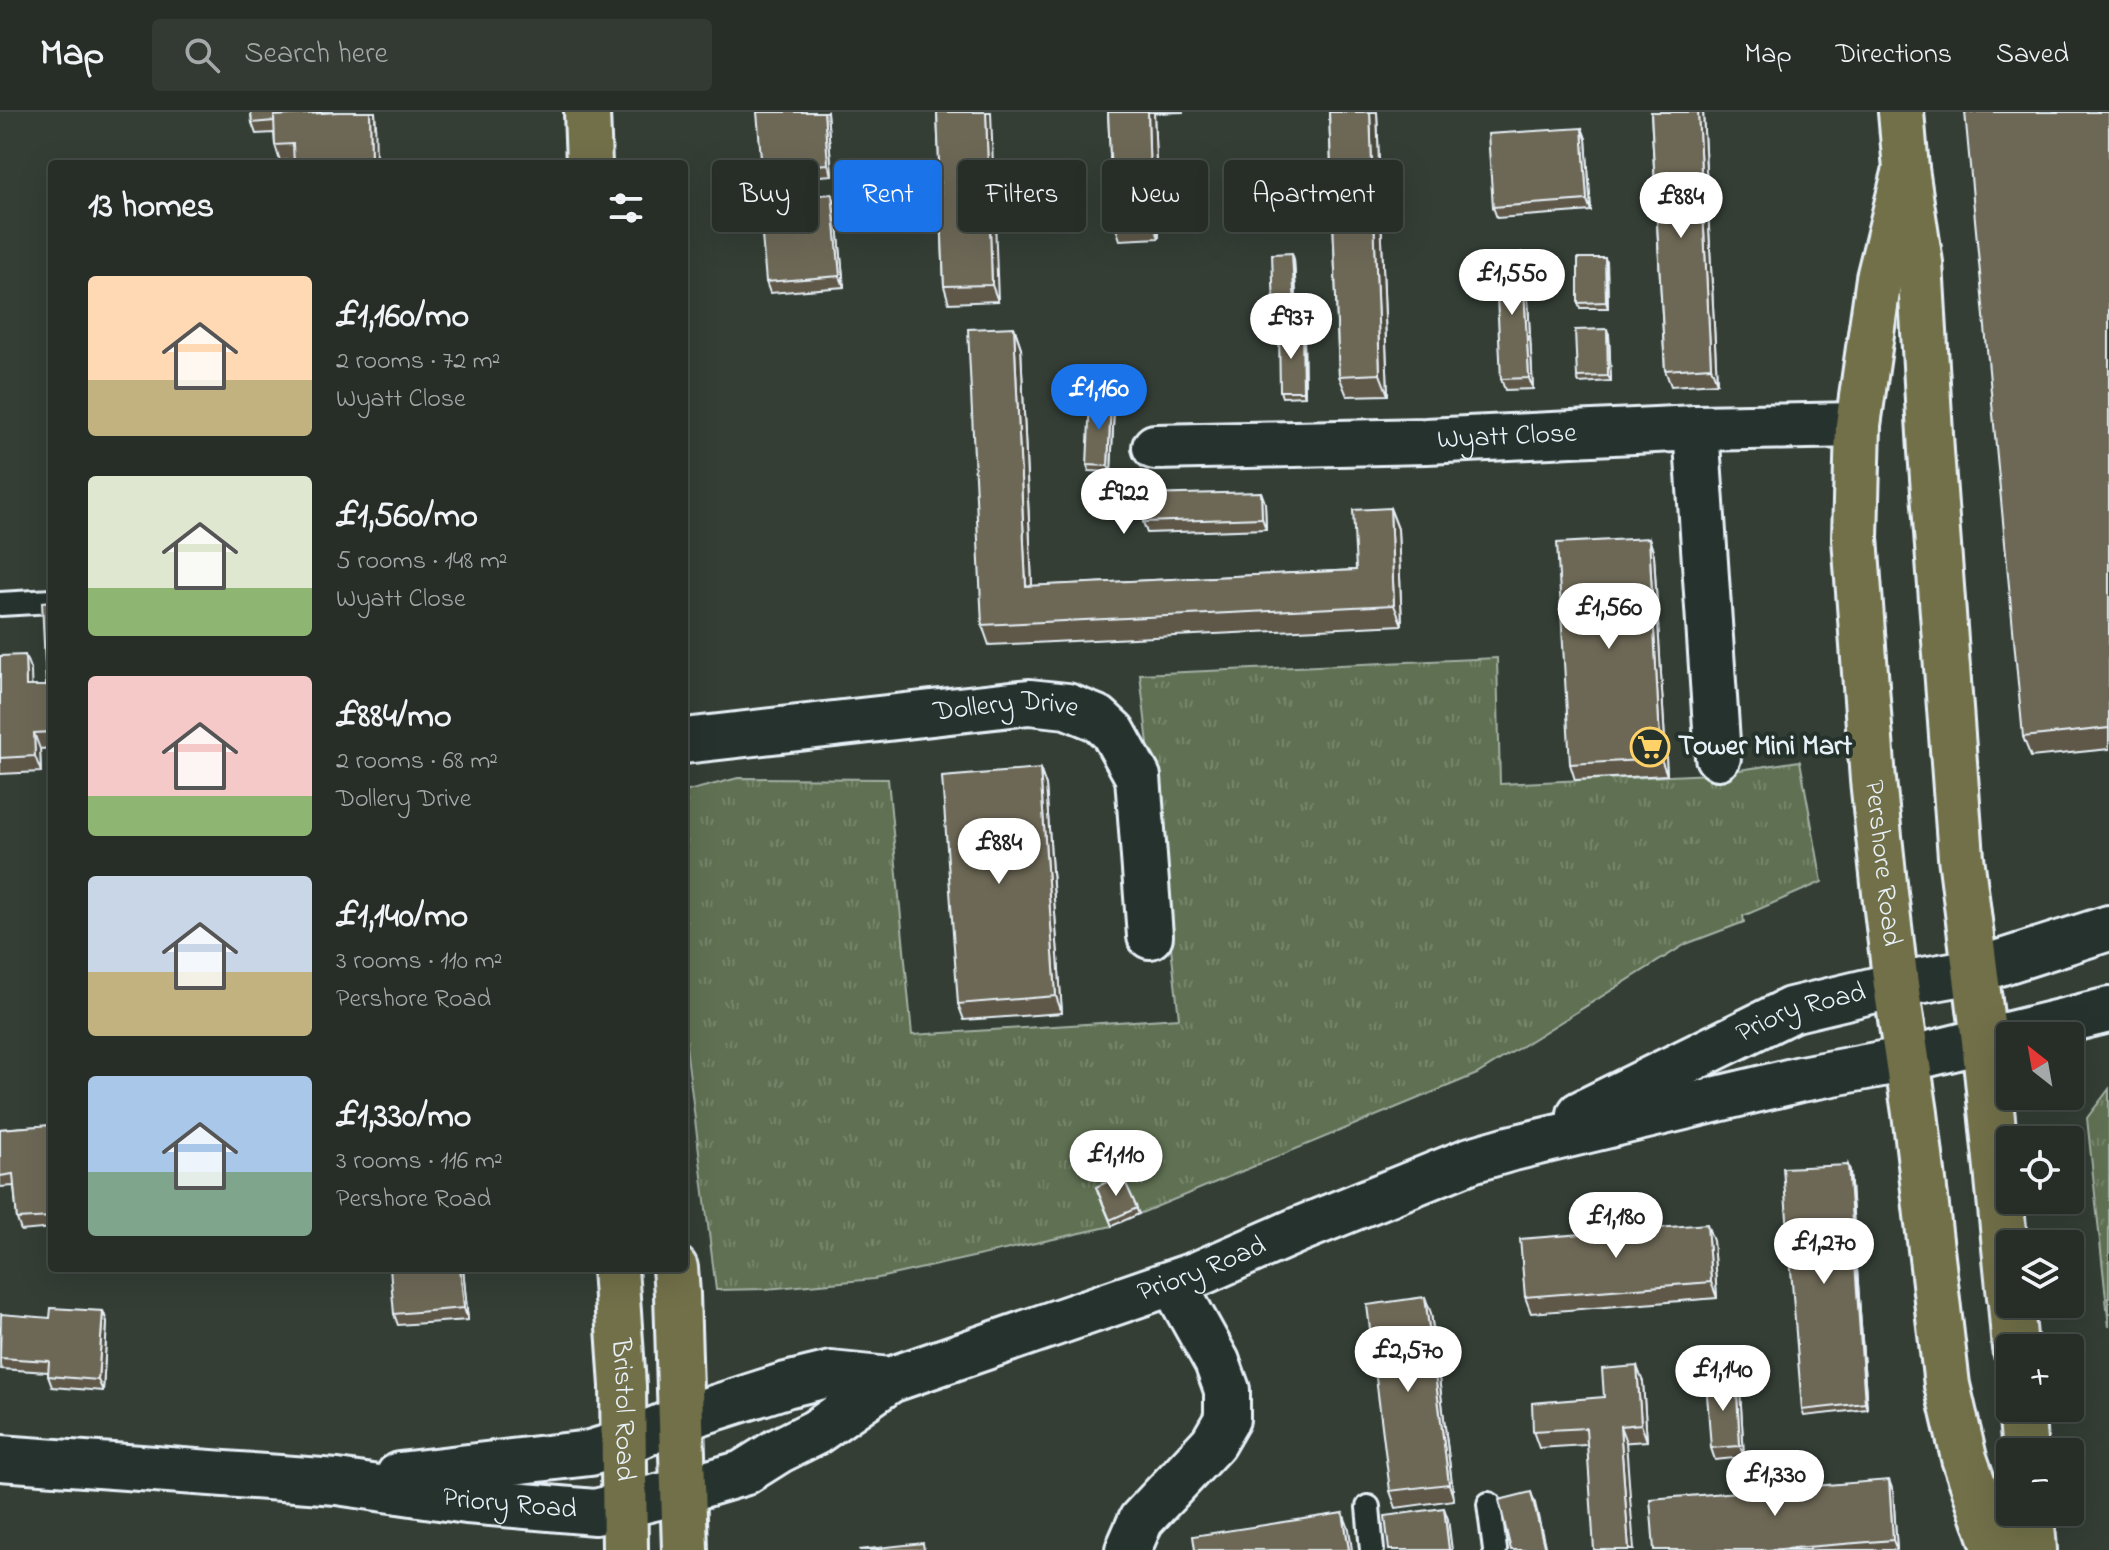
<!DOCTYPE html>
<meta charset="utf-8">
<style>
:root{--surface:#272e28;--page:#333a34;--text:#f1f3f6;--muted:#a4a8a8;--line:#434a45;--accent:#1a73e8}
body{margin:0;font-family:"Indie Flower",sans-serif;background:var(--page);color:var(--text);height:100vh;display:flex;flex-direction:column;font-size:30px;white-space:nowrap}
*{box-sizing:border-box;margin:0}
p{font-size:26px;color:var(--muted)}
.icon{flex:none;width:44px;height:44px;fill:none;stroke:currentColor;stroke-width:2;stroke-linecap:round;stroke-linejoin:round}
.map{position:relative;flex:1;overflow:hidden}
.drawer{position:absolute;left:48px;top:48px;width:640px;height:1112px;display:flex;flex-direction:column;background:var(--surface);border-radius:8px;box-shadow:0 8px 32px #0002,0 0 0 2px var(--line)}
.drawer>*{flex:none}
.banner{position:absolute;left:712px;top:48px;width:760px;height:72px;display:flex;gap:16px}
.needle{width:52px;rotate:329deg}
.fabs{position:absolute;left:1996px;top:910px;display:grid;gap:16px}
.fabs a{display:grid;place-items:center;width:88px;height:88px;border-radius:8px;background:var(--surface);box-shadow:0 8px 32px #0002,0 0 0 2px var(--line);font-size:40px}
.price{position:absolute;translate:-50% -68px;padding:0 18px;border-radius:28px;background:#fff;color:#222;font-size:26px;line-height:52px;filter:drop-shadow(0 2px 4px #0008)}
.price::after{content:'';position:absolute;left:50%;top:48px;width:24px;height:18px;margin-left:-12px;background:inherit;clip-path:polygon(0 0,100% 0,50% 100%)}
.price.current{background:var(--accent);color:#fff}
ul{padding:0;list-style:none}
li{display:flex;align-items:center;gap:24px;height:200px;padding:0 40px}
li span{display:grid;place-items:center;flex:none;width:224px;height:160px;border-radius:8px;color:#555}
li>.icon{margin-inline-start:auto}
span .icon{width:96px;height:96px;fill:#fffc;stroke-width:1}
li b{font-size:34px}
h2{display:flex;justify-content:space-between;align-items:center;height:96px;padding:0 40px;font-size:34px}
.tag{padding:0 28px;border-radius:8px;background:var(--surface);box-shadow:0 8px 32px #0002,0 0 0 2px var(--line);font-size:28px;line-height:72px}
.tag.current{background:var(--accent);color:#fff}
header{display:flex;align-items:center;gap:48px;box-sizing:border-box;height:112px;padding:0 40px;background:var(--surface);border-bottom:2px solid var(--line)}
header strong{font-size:38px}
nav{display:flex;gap:44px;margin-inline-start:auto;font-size:28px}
.search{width:560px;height:72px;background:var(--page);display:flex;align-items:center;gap:20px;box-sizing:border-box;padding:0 28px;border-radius:8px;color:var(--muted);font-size:30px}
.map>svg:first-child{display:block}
</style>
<header>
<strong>Map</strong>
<div class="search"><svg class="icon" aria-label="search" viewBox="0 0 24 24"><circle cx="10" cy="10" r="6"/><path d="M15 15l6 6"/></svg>Search here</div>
<nav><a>Map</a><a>Directions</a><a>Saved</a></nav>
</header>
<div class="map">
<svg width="2109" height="1438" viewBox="0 0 2109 1438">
<defs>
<pattern id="grass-tufts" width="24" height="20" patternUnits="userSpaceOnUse" patternTransform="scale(2)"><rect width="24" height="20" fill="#607153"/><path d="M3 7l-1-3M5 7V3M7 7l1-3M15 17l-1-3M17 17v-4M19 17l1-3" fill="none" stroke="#77866c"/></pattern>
</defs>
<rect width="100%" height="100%" fill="#343e35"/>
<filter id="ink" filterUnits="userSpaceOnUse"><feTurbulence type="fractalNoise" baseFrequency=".0125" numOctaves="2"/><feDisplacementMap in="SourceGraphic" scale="16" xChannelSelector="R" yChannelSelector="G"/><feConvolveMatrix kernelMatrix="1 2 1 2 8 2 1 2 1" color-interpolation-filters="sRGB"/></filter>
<g filter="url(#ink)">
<g fill="url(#grass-tufts)" stroke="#a4b1a6" stroke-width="2">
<polygon points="1497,546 1500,672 1712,662 1800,649 1822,770 1743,804 1744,810 1686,832 1477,962 1139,1102 1124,1069 1098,1080 1112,1114 874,1167 766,1177 716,1178 684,918 684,680 738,666 888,667 912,923 1179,906 1140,562"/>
<polygon points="2109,977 2109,1215 2087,1006"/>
</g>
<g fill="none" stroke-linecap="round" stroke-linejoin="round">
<defs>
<g id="lane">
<polyline points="0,492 52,489"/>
<polyline points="1489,1392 1495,1438"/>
<polyline points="1368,1395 1372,1438"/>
</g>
<g id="street">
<polyline points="1696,316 1718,645"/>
<path id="s1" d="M 1155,335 L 1426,329 L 1696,316 L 1858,313"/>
<path id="s2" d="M 684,629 L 1029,590 L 1067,594 L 1099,607 L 1113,620 L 1138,665 L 1150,824"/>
<polyline points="1128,1438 1141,1408 1213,1331 1227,1307 1227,1278 1217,1250 1173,1171"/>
</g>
<g id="secondary">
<path id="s3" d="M 1580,1002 L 1791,898 L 1896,873 L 1974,859 L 2109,816"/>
<path id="s4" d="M 0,1346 L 337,1370 L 467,1389 L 595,1400 L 682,1379 L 743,1361 L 778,1339 L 816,1320 L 890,1268 L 1200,1161 L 1298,1118 L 1471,1048 L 1509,1037 L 1801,967 L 1908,947 L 2109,898"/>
<polyline points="399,1363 590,1341 623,1331 680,1307 786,1273 831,1262 890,1268"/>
</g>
<g id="primary">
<polyline points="1901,0 1906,57 1920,151 1931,339 1961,745 1984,928 2010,1185"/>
<path id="s5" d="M 1906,57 L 1879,166 L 1858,313 L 1855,426 L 1873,668 L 1885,781 L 1896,873 L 1915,1001 L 1947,1273 L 1964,1346 L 1996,1438"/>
<polyline points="2011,1192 2015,1236"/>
<polyline points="2021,1296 2025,1340"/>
<polyline points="2031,1400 2034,1438"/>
</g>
<g id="highway">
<polyline points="587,0 589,52"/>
<path id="s6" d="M 615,1156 L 623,1274 L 625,1438"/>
<polyline points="675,1156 677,1182 685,1438"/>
</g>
</defs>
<use href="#lane" stroke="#e8f1f8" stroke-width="28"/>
<use href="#street" stroke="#e8f1f8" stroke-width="50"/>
<use href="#secondary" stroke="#e8f1f8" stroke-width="50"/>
<use href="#primary" stroke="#e8f1f8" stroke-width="50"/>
<use href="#highway" stroke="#e8f1f8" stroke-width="50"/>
<use href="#lane" stroke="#26332d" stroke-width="22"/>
<use href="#street" stroke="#26332d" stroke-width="44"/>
<use href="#secondary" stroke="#26332d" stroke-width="44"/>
<use href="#primary" stroke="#71704a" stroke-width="44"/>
<use href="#highway" stroke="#71704a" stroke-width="44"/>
</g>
<g fill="#5e594a" stroke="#e8f1f8" stroke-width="2">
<polygon points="251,0 375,0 376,14 294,48 280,49 275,33 274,21 256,22 252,11"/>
<polygon points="827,0 832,63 766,68 762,57"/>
<polygon points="937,0 998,189 949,191 944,174"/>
<polygon points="1108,0 1184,0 1154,1 1159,126 1120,128 1113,107"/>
<polygon points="1329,0 1377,0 1388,283 1347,284 1339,264"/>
<polygon points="1651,0 1703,0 1717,271 1671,274 1665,258"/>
<polygon points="2109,0 2109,637 2031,645 2023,625"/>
<polygon points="1582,16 1586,27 1591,99 1497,106 1493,95"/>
<polygon points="832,82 836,93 844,175 770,181 766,170"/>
<polygon points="1522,142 1526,153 1533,277 1505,278 1501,267"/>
<polygon points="1294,147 1297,202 1276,203 1274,197"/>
<polygon points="1607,151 1608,196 1580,196 1578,191"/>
<polygon points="1014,215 1021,236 1032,474 1356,458 1390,396 1398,417 1402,513 989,533 982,513"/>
<polygon points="1302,219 1304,225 1305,284 1282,285 1280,279"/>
<polygon points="1609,223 1611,269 1579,271 1577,265"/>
<polygon points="1114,294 1111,360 1089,359 1087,353"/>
<polygon points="1261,380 1265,391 1266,417 1147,421 1143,410"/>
<polygon points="1649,426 1654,443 1667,663 1575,668 1570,652"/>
<polygon points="52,489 52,636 40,637 41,660 0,662 0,544 31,559 31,574 46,574"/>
<polygon points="1040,657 1046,674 1062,901 964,908 958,892"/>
<polygon points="52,1013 52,1116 21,1119 17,1107 14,1074 0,1075 0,1017"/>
<polygon points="1848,1053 1850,1059 1867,1297 1804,1304 1802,1298"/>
<polygon points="1122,1063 1139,1102 1112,1114 1096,1075"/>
<polygon points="1713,1129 1717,1186 1531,1201 1525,1185"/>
<polygon points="463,1156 468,1208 398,1213 394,1202"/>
<polygon points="103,1199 107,1210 103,1279 52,1275 48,1264 48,1260 1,1257 0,1253 0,1215 50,1206"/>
<polygon points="1431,1201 1454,1388 1396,1396 1390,1379"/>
<polygon points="1643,1270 1647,1329 1539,1336 1533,1319 1604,1285"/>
<polygon points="1740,1277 1744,1345 1715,1348 1711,1336"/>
<polygon points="1893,1379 1897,1438 1654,1438"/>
</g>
<g fill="#4c493c" stroke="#e8f1f8" stroke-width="2">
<polygon points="370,0 375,0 376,52 371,52"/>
<polygon points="824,0 827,0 832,63 828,52"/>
<polygon points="986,0 991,0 998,189 992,173"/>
<polygon points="1148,0 1154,0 1159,126 1151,106"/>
<polygon points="1370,0 1377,0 1388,283 1380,262"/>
<polygon points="1698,0 1703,0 1717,271 1711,255"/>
<polygon points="1582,16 1586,27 1591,99 1587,88"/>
<polygon points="832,82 836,93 844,175 840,164"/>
<polygon points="1292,141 1294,147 1297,202 1295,196"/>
<polygon points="1522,142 1526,153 1533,277 1529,266"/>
<polygon points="1605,146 1607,151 1608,196 1606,190"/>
<polygon points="1014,215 1021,236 1033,495 1026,474"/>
<polygon points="1607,217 1609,223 1611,269 1608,264"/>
<polygon points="1302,219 1304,225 1305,284 1303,279"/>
<polygon points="1111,288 1114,294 1111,360 1108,354"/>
<polygon points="1261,380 1265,391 1266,417 1262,406"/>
<polygon points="1390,396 1398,417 1402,513 1394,493"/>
<polygon points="1649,426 1654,443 1667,663 1661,647"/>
<polygon points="25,543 31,559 32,591 26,574"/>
<polygon points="34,621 40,637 41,660 35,644"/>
<polygon points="1040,657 1046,674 1062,901 1056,884"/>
<polygon points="1848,1053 1850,1059 1867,1297 1865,1291"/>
<polygon points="1707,1112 1713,1129 1717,1186 1711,1170"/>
<polygon points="460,1156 463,1156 468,1208 464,1196"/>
<polygon points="1425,1185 1431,1201 1454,1388 1449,1372"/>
<polygon points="103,1199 107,1210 103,1279 98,1268"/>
<polygon points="1637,1254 1643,1270 1647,1329 1641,1312"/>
<polygon points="1736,1266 1740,1277 1744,1345 1740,1334"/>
<polygon points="1620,1314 1626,1330 1634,1438 1629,1438"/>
<polygon points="1889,1368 1893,1379 1897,1438 1893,1428"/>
<polygon points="1531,1380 1535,1391 1546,1438 1545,1438"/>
<polygon points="1444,1396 1448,1407 1452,1438 1449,1438"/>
<polygon points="1343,1401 1349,1417 1352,1438 1349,1438"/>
</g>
<g fill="#6d6856" stroke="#e8f1f8" stroke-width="2">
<polygon points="251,0 338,0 274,4 274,9 252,11"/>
<polygon points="338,0 370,0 371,52 294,52 293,32 275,33 274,4"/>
<polygon points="757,0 824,0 828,52 762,57"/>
<polygon points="937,0 986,0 992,173 944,174"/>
<polygon points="1108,0 1148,0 1151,106 1113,107"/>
<polygon points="1329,0 1370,0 1380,262 1339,264"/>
<polygon points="1651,0 1698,0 1711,255 1665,258"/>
<polygon points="1965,0 2109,0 2109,616 2023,625"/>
<polygon points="1582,16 1587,88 1493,95 1488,22"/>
<polygon points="832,82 840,164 766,170 759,88"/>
<polygon points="1292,141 1295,196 1274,197 1272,142"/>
<polygon points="1522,142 1529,266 1501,267 1495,143"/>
<polygon points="1578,146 1605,146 1606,190 1578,191"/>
<polygon points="1014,215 1026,474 1356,458 1353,398 1390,396 1394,493 982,513 968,217"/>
<polygon points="1607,217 1608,264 1577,265 1575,218"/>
<polygon points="1302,219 1303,279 1280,279 1279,220"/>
<polygon points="1090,287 1111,288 1108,354 1087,353"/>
<polygon points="1261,380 1262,406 1143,410 1142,383"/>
<polygon points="1649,426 1661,647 1570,652 1557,431"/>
<polygon points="52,489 52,620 34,621 35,644 0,646 0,544 25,543 26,574 46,574 42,490"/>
<polygon points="1040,657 1056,884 958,892 942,665"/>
<polygon points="52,1013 52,1105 17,1107 13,1062 0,1064 0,1017"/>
<polygon points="1848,1053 1865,1291 1802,1298 1783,1056"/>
<polygon points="1122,1063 1137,1096 1110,1108 1096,1075"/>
<polygon points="1707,1112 1711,1170 1525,1185 1520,1127"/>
<polygon points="390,1156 460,1156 464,1196 394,1202"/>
<polygon points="1425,1185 1449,1372 1390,1379 1367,1193"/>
<polygon points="51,1196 103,1199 98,1268 48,1264 49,1249 0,1246 1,1202 50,1206"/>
<polygon points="1637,1254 1641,1312 1620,1314 1629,1438 1594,1438 1586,1316 1533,1319 1532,1291 1604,1285 1602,1257"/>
<polygon points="1736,1266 1740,1334 1711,1336 1706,1269"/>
<polygon points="1889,1368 1893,1428 1768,1438 1654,1438 1650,1387"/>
<polygon points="1531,1380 1545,1438 1511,1438 1499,1388"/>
<polygon points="1444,1396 1449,1438 1389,1438 1385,1404"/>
<polygon points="1343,1401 1349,1438 1195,1438 1193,1424"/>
<polygon points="923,1431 924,1438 859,1438"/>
</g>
</g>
<defs>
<symbol id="supermarket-ring" viewBox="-11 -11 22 22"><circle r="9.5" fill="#26332d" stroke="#ffd166" stroke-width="1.5"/><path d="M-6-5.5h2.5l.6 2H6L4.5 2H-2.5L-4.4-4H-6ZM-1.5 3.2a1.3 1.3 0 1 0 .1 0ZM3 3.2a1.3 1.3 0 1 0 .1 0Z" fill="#ffd166"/></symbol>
</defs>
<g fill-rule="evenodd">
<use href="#supermarket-ring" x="1628" y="613" width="44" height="44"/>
</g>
<g text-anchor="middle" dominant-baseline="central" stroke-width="8" stroke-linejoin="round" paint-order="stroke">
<g font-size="28" fill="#e8f1f8" stroke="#26332d">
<text stroke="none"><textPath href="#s1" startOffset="352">Wyatt Close</textPath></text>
<text stroke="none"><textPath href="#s2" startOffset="324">Dollery Drive</textPath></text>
<text stroke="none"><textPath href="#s5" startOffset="700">Pershore Road</textPath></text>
<text stroke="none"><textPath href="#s3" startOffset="244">Priory Road</textPath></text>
<text stroke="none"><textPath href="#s4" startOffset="1256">Priory Road</textPath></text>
<text stroke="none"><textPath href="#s6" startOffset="142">Bristol Road</textPath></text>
<text stroke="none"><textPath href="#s4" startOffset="512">Priory Road</textPath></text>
</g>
<g font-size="28" font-weight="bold" fill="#e8f1f8" stroke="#26332d" text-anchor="start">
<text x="1678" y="635">Tower Mini Mart</text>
</g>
</g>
</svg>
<div class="fabs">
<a><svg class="needle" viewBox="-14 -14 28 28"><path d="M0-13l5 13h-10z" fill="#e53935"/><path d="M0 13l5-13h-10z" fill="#a4a8a8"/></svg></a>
<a><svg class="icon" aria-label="locate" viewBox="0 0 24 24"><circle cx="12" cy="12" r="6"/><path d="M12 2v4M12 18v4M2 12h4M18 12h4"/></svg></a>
<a><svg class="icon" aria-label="layers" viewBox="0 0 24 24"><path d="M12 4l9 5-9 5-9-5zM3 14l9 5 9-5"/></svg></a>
<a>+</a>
<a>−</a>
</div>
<b class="price" style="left:1681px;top:128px">£884</b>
<b class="price" style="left:1512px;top:205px">£1,550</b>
<b class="price" style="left:1291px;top:249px">£937</b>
<b class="price current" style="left:1099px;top:320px">£1,160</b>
<b class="price" style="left:1124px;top:424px">£922</b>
<b class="price" style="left:1609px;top:539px">£1,560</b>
<b class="price" style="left:999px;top:774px">£884</b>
<b class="price" style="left:1116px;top:1086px">£1,110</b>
<b class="price" style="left:1616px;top:1148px">£1,180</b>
<b class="price" style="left:1824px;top:1174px">£1,270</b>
<b class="price" style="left:1408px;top:1282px">£2,570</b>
<b class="price" style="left:1723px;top:1301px">£1,140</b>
<b class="price" style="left:1775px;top:1406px">£1,330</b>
<div class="banner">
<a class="tag">Buy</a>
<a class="tag current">Rent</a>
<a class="tag">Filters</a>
<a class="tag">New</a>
<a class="tag">Apartment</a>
</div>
<section class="drawer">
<h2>13 homes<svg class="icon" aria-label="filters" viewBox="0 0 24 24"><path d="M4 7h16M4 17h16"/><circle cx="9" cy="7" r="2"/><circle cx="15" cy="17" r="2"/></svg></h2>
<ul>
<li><span style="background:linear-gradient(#ffd9b3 65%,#c2b280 0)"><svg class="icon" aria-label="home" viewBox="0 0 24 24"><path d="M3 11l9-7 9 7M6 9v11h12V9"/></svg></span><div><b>£1,160/mo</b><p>2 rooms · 72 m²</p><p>Wyatt Close</p></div></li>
<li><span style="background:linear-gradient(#dfe7d0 70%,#8fb573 0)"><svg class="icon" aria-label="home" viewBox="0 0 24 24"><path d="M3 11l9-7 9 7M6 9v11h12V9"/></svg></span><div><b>£1,560/mo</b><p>5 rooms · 148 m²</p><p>Wyatt Close</p></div></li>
<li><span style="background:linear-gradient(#f6c9c9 75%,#8fb573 0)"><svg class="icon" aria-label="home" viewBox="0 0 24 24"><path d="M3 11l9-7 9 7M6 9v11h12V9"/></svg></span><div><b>£884/mo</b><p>2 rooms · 68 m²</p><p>Dollery Drive</p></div></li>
<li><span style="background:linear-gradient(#c9d6e8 60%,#c2b280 0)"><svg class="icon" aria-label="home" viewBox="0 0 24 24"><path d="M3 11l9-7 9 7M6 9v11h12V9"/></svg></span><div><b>£1,140/mo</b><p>3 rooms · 110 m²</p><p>Pershore Road</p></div></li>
<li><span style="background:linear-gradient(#a9c7e8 60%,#7fa58c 0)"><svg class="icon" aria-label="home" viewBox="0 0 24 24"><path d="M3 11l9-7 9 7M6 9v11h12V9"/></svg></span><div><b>£1,330/mo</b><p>3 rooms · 116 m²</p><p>Pershore Road</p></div></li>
</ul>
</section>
</div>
